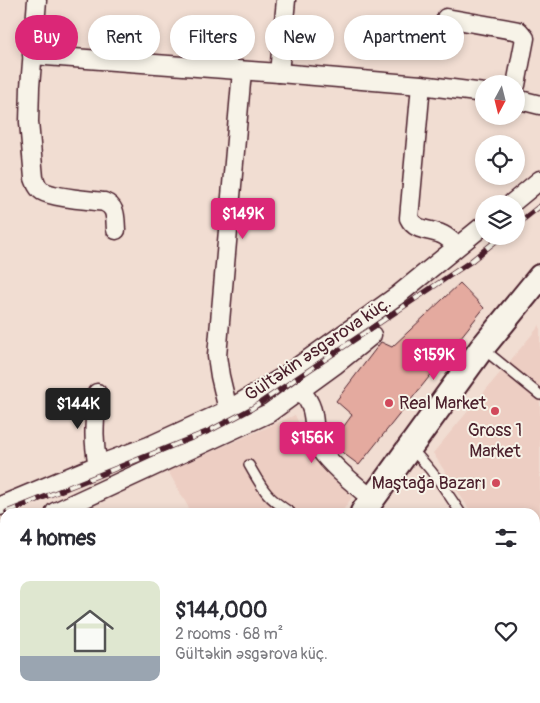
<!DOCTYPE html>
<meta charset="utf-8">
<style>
:root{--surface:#fff;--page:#f7f7f7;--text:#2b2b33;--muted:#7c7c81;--line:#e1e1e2;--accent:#db2777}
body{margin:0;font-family:Pangolin,sans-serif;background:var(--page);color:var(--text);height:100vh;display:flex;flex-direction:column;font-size:19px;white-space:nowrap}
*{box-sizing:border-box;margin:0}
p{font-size:16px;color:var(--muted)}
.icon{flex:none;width:28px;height:28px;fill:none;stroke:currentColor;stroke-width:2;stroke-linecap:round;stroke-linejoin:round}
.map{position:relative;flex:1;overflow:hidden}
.panel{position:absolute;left:0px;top:508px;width:540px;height:196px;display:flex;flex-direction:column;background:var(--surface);border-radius:15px 15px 0 0;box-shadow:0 2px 8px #0003}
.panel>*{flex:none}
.top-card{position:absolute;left:15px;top:15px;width:510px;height:45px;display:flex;gap:10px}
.needle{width:32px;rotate:187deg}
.buttons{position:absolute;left:475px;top:75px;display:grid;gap:10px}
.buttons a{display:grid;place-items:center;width:50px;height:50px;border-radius:50%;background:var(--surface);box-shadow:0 2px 8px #0003;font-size:25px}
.price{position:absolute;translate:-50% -42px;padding:0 11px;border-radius:5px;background:var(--accent);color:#fff;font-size:16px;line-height:32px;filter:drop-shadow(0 1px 2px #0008)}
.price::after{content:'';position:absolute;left:50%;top:30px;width:15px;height:11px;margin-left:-8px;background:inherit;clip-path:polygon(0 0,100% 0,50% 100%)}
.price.current{background:#222;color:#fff}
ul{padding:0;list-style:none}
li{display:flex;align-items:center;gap:15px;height:125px;padding:0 20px}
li+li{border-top:1px solid var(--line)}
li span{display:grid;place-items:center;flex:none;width:140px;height:100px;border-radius:10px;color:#555}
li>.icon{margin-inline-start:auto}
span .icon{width:60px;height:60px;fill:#fffc;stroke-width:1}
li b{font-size:21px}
h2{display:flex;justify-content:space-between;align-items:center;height:60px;padding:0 20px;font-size:21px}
.pill{padding:0 18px;border-radius:22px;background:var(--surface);box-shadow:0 2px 8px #0003;font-size:18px;line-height:45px}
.pill.current{background:var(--accent);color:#fff}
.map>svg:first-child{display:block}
</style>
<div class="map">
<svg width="540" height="703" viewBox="0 0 540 703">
<rect width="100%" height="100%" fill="#f1ddd2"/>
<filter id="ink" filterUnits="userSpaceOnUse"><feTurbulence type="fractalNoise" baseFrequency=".02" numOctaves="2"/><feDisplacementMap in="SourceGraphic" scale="10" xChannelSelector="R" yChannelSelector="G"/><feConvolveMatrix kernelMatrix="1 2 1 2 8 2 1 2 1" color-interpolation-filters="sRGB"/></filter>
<g filter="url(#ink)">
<g fill="#edcec3">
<polygon points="540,325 540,604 535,597 535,512 471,512 433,453"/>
<polygon points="295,415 314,456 352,497 342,512 191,512 168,471"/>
</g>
<polygon fill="#e4aa9f" stroke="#4a1f2b" points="460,283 484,308 359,465 331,444 352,415 336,401 381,342 392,347"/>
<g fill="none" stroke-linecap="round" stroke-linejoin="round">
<defs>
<g id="service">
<polyline points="482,348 540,395"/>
<path d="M 411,449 C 431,468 445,489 460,512"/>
<path d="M 249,465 C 263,489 266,497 290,512"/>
<polyline points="535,555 540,558"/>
<polyline points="535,625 540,633"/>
<polyline points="0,685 5,683"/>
<polyline points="87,703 89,699"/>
</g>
<g id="minor">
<path d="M 37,0 L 30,87 L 29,122 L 34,178 C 36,183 37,188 42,191 C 54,198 89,200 104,202 C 117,207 115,218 116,230"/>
<polyline points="446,18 519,31 525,38 516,85"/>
<polyline points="32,55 279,73 421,85 484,93"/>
<polyline points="279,73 286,0"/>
<path d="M 421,85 L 409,218 C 415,231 429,229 441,234 C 447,236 452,242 457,246"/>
<polyline points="516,99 540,105"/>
<polyline points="511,204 540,180"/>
<path d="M 301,391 C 321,413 309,430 320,449 C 330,465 358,487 372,499"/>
<path d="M 97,393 C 95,419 92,438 98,465"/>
<polyline points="228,410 220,376 217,356 242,71"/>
<polyline points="0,506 98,465 149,446 228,410 286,375 398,295 484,225"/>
<polyline points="55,512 269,413 335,365 372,335"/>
<polyline points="0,535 5,533"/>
</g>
<g id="secondary">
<polyline points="363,512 482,348 540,277"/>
<polyline points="235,703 237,699"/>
</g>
</defs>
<use href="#service" stroke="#4a1f2b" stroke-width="12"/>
<use href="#minor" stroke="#4a1f2b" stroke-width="21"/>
<use href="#secondary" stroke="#4a1f2b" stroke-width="28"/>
<use href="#service" stroke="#f7f3e8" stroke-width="9"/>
<use href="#minor" stroke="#f7f3e8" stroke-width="18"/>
<use href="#secondary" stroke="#f7f3e8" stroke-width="24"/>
<defs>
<g id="rail">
<polyline points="516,225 540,206"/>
<polyline points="7,512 209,431 251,409 470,262 502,236"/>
</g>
</defs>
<use href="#rail" stroke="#4a1f2b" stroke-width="5.5"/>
<use href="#rail" stroke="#f7f3e8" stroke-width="4" stroke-dasharray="11" stroke-linecap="butt"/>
</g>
</g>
<g fill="#d1495b" stroke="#f7f3e8" stroke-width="2">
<circle cx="389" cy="403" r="5"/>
<circle cx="495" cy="411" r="5"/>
<circle cx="496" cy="483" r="5"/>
</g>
<g text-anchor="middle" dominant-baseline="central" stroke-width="4" stroke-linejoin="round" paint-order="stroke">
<g font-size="18" fill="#4a1f2b" stroke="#f7f3e8">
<text transform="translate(318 349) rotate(-34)">Gültəkin Əsgərova küç.</text>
</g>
<g font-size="18" fill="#4a1f2b" stroke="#f7f3e8" text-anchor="start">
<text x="399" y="403">Real Market</text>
<text x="495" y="430" text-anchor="middle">Gross 1<tspan x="495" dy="21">Market</tspan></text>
<text x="486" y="483" text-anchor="end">Maştağa Bazarı</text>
</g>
</g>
</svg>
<div class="buttons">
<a><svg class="needle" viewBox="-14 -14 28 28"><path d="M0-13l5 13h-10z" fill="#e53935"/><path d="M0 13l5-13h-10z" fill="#7c7c81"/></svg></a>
<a><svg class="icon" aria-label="locate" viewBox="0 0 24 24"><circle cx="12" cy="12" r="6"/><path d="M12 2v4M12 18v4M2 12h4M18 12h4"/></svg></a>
<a><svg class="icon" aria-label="layers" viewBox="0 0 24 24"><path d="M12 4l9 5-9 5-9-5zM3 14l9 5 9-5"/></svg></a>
</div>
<b class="price" style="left:243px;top:240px">$149K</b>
<b class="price" style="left:434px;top:381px">$159K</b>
<b class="price current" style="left:78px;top:430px">$144K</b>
<b class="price" style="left:312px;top:464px">$156K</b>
<div class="top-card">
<a class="pill current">Buy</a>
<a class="pill">Rent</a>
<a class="pill">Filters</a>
<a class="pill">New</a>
<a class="pill">Apartment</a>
</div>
<section class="panel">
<h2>4 homes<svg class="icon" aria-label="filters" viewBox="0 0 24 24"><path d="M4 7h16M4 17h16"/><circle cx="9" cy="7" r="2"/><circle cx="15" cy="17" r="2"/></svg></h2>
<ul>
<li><span style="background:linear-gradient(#dfe7d0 75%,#9aa5b1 0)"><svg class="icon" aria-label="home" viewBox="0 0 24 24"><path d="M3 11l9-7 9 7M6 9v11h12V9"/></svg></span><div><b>$144,000</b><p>2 rooms · 68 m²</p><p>Gültəkin Əsgərova küç.</p></div><svg class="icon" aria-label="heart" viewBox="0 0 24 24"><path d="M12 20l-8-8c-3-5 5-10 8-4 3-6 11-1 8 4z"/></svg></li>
</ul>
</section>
</div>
